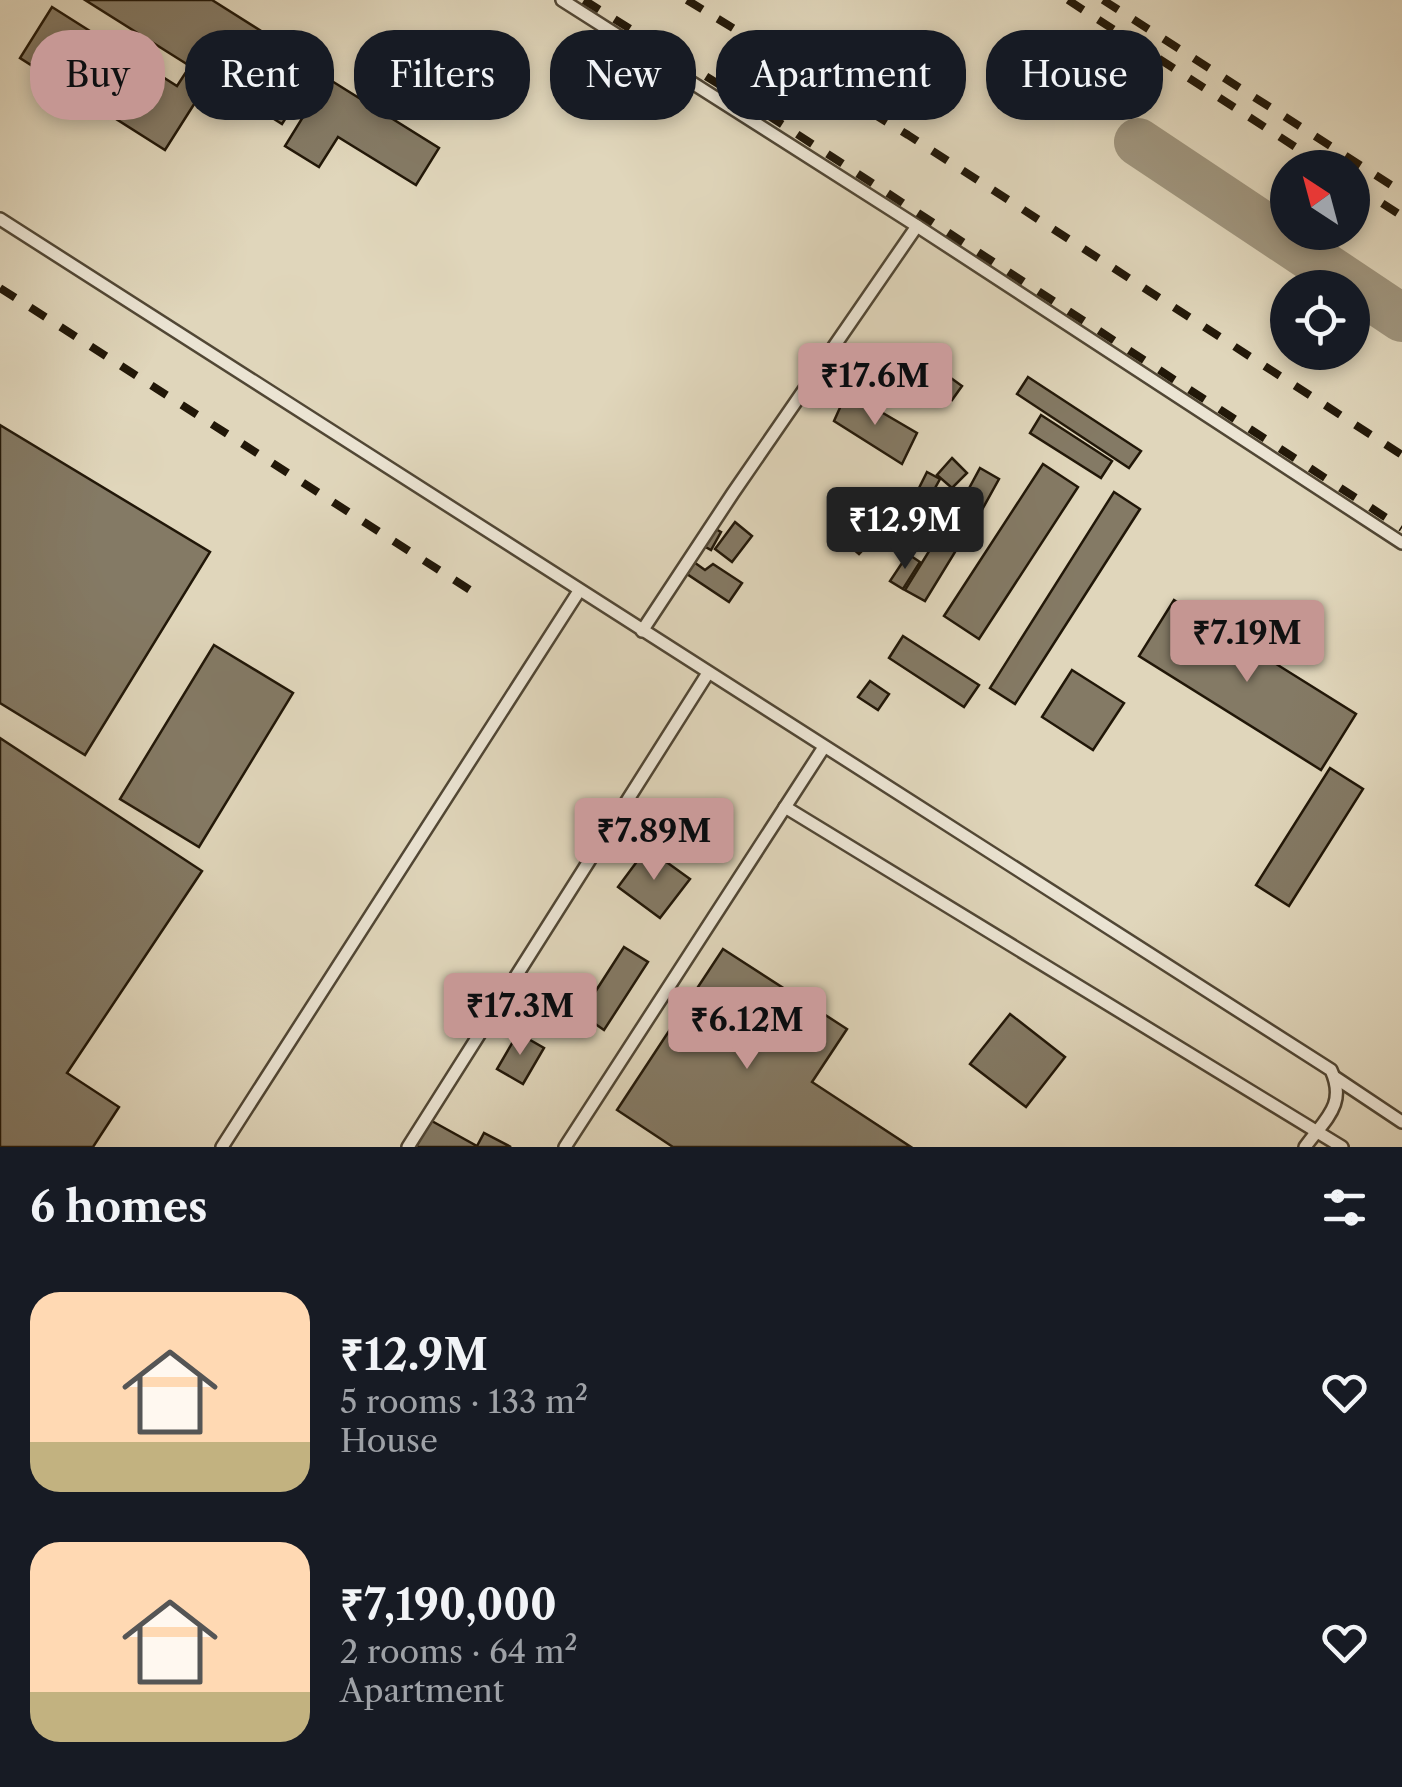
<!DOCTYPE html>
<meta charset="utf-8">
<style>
:root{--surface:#171b24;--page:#20242c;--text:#f1f3f6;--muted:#9ea1a6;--accent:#c59692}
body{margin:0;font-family:"Libre Caslon Text",serif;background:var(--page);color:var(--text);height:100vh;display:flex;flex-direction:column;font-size:38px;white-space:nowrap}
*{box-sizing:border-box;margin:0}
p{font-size:32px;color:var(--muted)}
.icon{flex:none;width:55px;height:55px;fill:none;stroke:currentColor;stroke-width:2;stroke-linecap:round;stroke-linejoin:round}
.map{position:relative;height:1147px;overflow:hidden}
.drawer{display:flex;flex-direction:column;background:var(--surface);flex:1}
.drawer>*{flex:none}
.guide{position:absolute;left:30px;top:30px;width:1342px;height:90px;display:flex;gap:20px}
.needle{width:65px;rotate:324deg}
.tools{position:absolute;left:1270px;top:150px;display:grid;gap:20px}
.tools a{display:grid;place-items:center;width:100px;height:100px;border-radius:50%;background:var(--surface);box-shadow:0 5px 15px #0003;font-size:50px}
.price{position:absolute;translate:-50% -85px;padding:0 22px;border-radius:10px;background:var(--accent);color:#111;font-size:32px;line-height:65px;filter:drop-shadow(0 2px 5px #0008)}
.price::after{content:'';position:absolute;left:50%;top:60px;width:30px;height:22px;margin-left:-15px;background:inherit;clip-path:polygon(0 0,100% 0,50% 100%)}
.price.on{background:#222;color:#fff}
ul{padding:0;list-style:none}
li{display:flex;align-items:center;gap:30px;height:250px;padding:0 30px}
li span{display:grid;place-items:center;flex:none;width:280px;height:200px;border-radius:30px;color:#555}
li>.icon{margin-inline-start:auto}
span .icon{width:120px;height:120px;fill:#fffc;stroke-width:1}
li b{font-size:42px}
h2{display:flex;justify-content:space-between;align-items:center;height:120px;padding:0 30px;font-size:42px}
.tag{padding:0 35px;border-radius:40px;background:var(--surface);box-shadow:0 5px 15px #0003;font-size:35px;line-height:90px}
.tag.on{background:var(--accent);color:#111}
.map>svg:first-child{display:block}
</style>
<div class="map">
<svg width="1402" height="1147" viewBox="0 0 1402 1147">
<rect width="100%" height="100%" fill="#e0d6bb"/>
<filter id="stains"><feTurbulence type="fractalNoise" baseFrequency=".002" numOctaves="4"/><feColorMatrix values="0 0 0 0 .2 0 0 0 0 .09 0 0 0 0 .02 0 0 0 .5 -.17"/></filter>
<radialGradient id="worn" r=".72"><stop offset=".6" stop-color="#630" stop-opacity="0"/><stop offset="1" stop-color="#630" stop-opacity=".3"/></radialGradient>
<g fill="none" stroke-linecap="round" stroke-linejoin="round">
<polyline stroke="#9f957e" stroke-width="48" points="1138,142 1402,318"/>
</g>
<g fill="#847a65" stroke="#211708" stroke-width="2.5">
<polygon points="85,0 212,0 318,67 282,124"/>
<polygon points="52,7 177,86 190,66 210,79 165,150 20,58"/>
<polygon points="327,78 439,148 416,185 338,137 319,167 285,146"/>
<polygon points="937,368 962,386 952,400 926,383"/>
<polygon points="1028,377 1141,451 1129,468 1017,394"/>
<polygon points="847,392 917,433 902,464 834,421"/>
<polygon points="1041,415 1112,461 1101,478 1030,433"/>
<polygon points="0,425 210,552 85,755 0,703"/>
<polygon points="952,458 967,473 952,488 937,475"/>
<polygon points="1043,464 1078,487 979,639 944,616"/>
<polygon points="980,468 999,479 978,517 959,507"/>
<polygon points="927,472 940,479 930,497 918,490"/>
<polygon points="1114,492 1140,509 1015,704 990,688"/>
<polygon points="885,496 904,513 892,528 872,511"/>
<polygon points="856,514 879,533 859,554 838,536"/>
<polygon points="735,522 752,536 732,562 715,549"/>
<polygon points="712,527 721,532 711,550 702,545"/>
<polygon points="944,527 963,539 925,601 905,590"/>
<polygon points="908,554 920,562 903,589 890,581"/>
<polygon points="691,560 705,570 713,564 742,583 729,602 684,572"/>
<polygon points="1174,600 1356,714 1321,770 1139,656"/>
<polygon points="903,636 979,685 964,707 889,658"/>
<polygon points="214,645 293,693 199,847 120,799"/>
<polygon points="1072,670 1124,703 1093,750 1042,717"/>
<polygon points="870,681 889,694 878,710 858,697"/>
<polygon points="0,738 202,871 67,1073 119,1107 93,1147 0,1147"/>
<polygon points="1330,768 1363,789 1289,906 1256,885"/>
<polygon points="647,848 690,879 660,918 618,887"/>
<polygon points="624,947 648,962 604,1030 581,1014"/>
<polygon points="723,949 847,1029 812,1082 911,1147 673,1147 617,1110"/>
<polygon points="1010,1014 1065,1057 1026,1107 970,1064"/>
<polygon points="518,1033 544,1048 523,1084 497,1069"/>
<polygon points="430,1120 477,1146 484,1133 511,1147 416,1147"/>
</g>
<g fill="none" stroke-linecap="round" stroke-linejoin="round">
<defs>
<g id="service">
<polyline points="562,0 917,226 1402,543"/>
<path d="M 0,219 L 1331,1070 C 1347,1105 1325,1119 1305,1147"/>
<polyline points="642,631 733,493 917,226"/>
<polyline points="785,807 1342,1147"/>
<polyline points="1336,1078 1402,1122"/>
<polyline points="222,1147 579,591"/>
<polyline points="408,1147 708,673"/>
<polyline points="565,1147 824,747"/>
</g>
</defs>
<use href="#service" stroke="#514735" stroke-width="16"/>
<use href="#service" stroke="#ebe4d3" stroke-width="11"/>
<g stroke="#211708" stroke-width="8" stroke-dasharray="18 18" stroke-linecap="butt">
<polyline points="584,0 760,110 1402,528"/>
<polyline points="687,0 908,135 1402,455"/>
<polyline points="1068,0 1328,168"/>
<polyline points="1103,0 1402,192"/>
<polyline points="1352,184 1402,216"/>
<polyline points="0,288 473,592"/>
</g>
</g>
<rect width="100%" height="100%" filter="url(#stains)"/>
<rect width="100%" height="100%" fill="url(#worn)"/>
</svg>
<div class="tools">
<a><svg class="needle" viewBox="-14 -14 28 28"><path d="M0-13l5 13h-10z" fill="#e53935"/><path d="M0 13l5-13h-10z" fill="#9ea1a6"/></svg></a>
<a><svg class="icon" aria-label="locate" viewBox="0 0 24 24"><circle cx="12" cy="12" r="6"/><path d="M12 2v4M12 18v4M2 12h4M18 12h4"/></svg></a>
</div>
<b class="price" style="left:875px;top:428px">₹17.6M</b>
<b class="price on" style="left:905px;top:572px">₹12.9M</b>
<b class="price" style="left:1247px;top:685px">₹7.19M</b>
<b class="price" style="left:654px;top:883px">₹7.89M</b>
<b class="price" style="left:520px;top:1058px">₹17.3M</b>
<b class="price" style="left:747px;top:1072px">₹6.12M</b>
<div class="guide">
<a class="tag on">Buy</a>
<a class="tag">Rent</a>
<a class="tag">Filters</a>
<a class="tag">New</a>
<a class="tag">Apartment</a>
<a class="tag">House</a>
</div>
</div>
<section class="drawer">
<h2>6 homes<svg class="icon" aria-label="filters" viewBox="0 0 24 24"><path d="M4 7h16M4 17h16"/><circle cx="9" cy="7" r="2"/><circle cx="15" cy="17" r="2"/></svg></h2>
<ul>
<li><span style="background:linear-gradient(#ffd9b3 75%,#c2b280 0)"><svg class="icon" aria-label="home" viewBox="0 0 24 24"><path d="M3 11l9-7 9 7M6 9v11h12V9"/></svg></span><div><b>₹12.9M</b><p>5 rooms · 133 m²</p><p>House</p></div><svg class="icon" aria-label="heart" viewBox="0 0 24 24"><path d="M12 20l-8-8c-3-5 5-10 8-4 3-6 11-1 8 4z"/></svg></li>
<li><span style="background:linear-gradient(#ffd9b3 75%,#c2b280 0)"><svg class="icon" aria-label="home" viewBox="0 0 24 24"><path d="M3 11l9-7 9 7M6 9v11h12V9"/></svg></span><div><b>₹7,190,000</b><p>2 rooms · 64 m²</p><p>Apartment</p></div><svg class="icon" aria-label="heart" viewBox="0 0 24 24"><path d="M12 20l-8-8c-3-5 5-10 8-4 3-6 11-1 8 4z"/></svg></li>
</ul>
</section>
